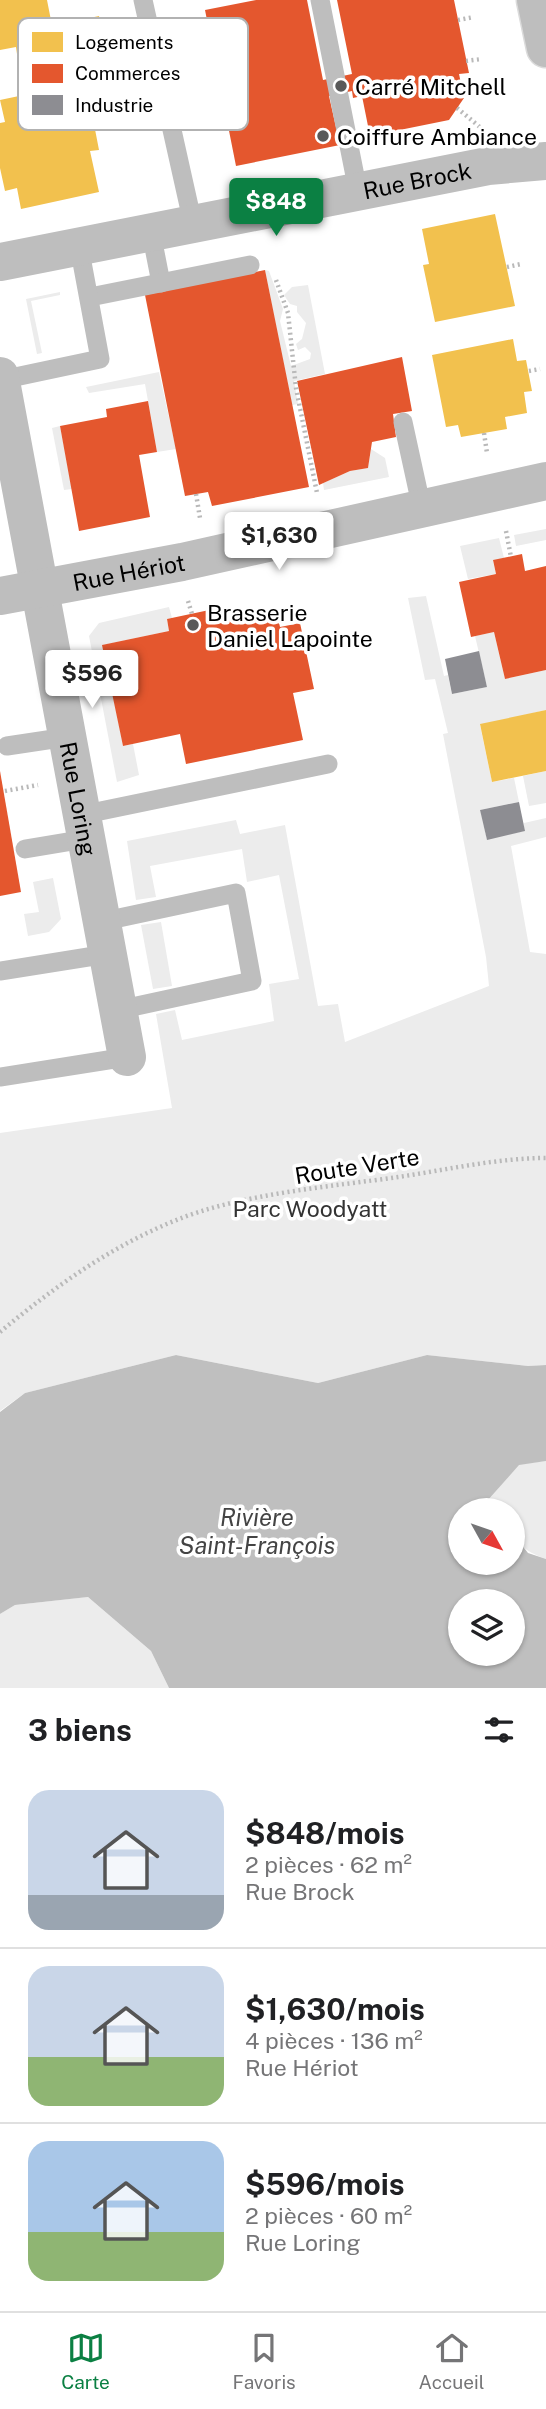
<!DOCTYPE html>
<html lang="fr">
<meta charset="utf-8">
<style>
:root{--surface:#fff;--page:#f2f2f2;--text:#202124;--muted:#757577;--line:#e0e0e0;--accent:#0b8043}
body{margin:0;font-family:"Public Sans",sans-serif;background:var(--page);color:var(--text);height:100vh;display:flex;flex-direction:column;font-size:26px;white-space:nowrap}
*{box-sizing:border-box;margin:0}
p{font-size:23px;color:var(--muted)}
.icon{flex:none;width:38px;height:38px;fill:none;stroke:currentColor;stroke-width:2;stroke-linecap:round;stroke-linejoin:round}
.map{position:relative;height:1688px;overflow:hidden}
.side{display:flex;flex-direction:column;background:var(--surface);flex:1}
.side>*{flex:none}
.needle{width:46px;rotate:130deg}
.buttons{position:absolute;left:448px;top:1498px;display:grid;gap:14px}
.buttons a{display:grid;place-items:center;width:77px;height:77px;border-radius:50%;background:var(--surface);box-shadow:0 2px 5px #0004;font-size:35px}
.price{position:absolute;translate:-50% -60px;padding:0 16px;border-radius:7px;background:#fff;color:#222;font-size:23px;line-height:46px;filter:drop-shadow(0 2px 4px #0008)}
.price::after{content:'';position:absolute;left:50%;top:42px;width:21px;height:16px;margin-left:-10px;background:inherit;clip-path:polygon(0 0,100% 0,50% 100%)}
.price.on{background:var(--accent);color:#fff}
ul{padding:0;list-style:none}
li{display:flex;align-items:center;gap:21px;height:175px;padding:0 28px}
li+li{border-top:2px solid var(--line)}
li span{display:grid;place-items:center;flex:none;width:196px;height:140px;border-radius:21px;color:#555}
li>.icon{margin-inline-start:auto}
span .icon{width:84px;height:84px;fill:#fffc;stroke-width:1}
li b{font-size:30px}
h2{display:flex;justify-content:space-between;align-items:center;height:84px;padding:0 28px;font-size:30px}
.dock{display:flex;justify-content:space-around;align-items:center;height:98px;border-top:2px solid var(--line);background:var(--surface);font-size:19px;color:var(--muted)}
.dock a{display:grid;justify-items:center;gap:4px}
.dock .on{color:var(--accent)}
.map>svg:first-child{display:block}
</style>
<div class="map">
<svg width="546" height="1688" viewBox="0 0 546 1688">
<rect width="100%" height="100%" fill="#fff"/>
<g fill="#ececec">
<polygon points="265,270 269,271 283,309 280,321 291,366 310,359 311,353 305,347 298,350 296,344 302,339 306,323 297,312 297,306 290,304 284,295 292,287 308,285 325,374 294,381 298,404 292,405"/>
<polygon points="60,292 60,295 31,301 42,353 37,354 26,299"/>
<polygon points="159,372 176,449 157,452 145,384 89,393 86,387"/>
<polygon points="60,426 72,489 64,490 52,428"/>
<polygon points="371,449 385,458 389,477 324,490 323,483 350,471 368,468"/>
<polygon points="546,529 546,540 516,546 514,535"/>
<polygon points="499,538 504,558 493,561 496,574 468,579 460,546"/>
<polygon points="426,596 444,676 448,675 452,694 487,687 475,636 494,632 505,679 546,670 546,710 480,725 492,782 514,778 519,802 480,810 487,839 524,831 524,823 546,818 546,837 511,846 530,952 546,954 546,1365 528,1366 427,1355 318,1383 176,1355 25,1393 0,1411 0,1133 172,1108 156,1014 175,1010 182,1040 274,1021 269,984 299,979 279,875 247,882 242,849 150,866 156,897 136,900 127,841 236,820 240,834 285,825 318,1006 338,1004 345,1042 489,986 486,957 443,734 448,733 435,679 425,680 408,598"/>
<polygon points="169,607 172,618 167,619 169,631 103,645 123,746 133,744 139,775 117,782 89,636 99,623"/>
<polygon points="546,771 546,803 529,806 523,776"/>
<polygon points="53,878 61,919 49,932 28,936 24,914 39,912 33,882"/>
<polygon points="161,922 172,986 153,989 141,925"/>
<path d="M 546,1461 L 546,1559 C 518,1549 513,1539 513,1510 L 494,1510 L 486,1501 L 519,1464 Z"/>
<polygon points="88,1597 151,1651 169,1688 0,1688 0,1614 15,1605"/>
</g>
<path fill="#bfbfbf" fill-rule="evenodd" d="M 176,1355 L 318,1383 L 427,1355 L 528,1366 L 546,1365 L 546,1461 L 519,1465 L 487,1501 L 494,1510 L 460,1510 L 460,1563 L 513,1563 L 513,1534 L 528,1553 L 546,1559 L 546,1688 L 169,1688 L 151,1651 L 88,1597 L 15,1605 L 0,1614 L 0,1412 L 25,1393 ZM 460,1601 L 513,1601 L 513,1654 L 460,1654 Z"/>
<g fill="#f2c14e">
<polygon points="0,0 47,0 56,46 17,54 16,47 0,50"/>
<polygon points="99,16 108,60 66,69 57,25"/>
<polygon points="76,84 83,121 93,119 99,150 90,151 99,192 21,209 17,188 5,191 0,168 0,123 5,122 0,100"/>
<polygon points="495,214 515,306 435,322 423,265 429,264 422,229"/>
<polygon points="513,339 517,361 526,360 532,391 524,392 527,413 505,417 507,429 461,437 458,425 446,427 432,355"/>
<polygon points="546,710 546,771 492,782 480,724"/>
</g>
<g fill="#e4572e">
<polygon points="256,0 307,0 323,80 352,74 337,0 454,0 469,73 459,74 464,98 449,120 370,136 362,96 353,98 352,91 329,96 340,145 236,166 205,10"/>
<polygon points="265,270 309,487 212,506 208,492 185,496 145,295"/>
<polygon points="402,357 412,411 393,414 396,437 372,442 368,468 350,471 319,485 297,381"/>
<polygon points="148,401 157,452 139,455 150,517 79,531 60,426 107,417 106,409"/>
<polygon points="522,554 525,571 546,566 546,670 505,679 494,632 471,637 459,582 496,574 493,560"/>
<polygon points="214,609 217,622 276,610 280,627 300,623 314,689 293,693 303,740 186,764 180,734 123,746 102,645 169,631 167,619"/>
<polygon points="0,771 21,892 0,896"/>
</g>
<g fill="#8d8d92">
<polygon points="479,651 487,687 452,694 445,659"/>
<polygon points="519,802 525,831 487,840 480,810"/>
</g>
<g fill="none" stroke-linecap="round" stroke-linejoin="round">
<defs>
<polyline id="primary" points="536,0 546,48"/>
</defs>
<use href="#primary" stroke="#dbdbdb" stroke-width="41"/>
<g stroke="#b9b9b9" stroke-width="4.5" stroke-dasharray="2 3.5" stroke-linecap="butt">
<polyline points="458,20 474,17"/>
<polyline points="466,61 482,59"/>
<polyline points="190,73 216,67"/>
<polyline points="457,108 481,128"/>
<polyline points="507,267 521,264"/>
<polyline points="276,280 288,313 296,388 317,493"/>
<polyline points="529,371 540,369"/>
<polyline points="484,433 487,453"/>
<polyline points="196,494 200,518"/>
<polyline points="506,531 511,557"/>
<polyline points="188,601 192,614"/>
<polyline points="5,791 38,785"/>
<path d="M 0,1332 C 53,1288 110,1247 174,1221 C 239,1194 328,1187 398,1177 C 446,1170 497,1158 546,1158"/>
</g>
<g stroke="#bebebe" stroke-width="19">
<polyline points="143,0 193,224"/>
<polyline points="320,0 358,191"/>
<polyline points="151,232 161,283"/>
<polyline points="90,297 250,265"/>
<polyline points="1,380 100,359 79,246"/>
<polyline points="403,422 422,509"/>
<polyline points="7,746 67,737"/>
<polyline points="81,815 328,764"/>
<polyline points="25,849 85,839"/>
<polyline points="100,922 236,893 252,981 118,1010"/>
<polyline points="0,971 107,954"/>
<polyline points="0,1077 127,1057"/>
</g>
<path stroke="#bebebe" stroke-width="38" id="s1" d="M 0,376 L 127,1057"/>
<g stroke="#bebebe" stroke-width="38">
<path id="s2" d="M 0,262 L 488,166 L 546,161"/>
<path id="s3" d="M 0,596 L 182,562 L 546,481"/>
</g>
<use href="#primary" stroke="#bebebe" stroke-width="38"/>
</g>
<g fill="#595959" stroke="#fff" stroke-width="2.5">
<circle cx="341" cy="86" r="7"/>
<circle cx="323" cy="136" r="7"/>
<circle cx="193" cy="625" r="7"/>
</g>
<g text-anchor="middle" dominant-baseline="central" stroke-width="7" stroke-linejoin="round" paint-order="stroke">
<g font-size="23" fill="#000" stroke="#fff" text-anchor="start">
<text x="355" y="86">Carré Mitchell</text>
<text x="337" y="136">Coiffure Ambiance</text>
<text x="207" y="612">Brasserie<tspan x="207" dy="26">Daniel Lapointe</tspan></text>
</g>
<g font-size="23" fill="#000" stroke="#fff">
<text stroke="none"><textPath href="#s2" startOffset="425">Rue Brock</textPath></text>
<text stroke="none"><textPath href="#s3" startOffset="131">Rue Hériot</textPath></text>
<text stroke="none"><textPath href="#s1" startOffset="430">Rue Loring</textPath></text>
<text transform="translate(357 1166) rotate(-9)">Route Verte</text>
</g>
<g font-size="23" fill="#333" stroke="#fff">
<text x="310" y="1208">Parc Woodyatt</text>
</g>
<g font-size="24" font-style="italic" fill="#444" stroke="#fff">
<text x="257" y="1517">Rivière<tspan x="257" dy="28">Saint-François</tspan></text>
</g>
</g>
<rect x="18" y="18" width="230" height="112" rx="10" fill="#fff" stroke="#b2b2b2" stroke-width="2"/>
<rect x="32" y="32" width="31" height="20" fill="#f2c14e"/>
<rect x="32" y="64" width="31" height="19" fill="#e4572e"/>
<rect x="32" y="95" width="31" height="20" fill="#8d8d92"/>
<g font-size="19" fill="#000">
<text x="75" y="49">Logements</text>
<text x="75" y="80">Commerces</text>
<text x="75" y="112">Industrie</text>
</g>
</svg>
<div class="buttons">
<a><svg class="needle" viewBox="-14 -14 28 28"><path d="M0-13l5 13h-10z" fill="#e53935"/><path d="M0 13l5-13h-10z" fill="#757577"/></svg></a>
<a><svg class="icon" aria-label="layers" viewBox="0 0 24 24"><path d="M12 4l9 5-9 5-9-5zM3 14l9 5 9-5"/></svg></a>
</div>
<b class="price on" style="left:276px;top:238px">$848</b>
<b class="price" style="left:279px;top:572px">$1,630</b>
<b class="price" style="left:92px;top:710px">$596</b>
</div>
<section class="side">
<h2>3 biens<svg class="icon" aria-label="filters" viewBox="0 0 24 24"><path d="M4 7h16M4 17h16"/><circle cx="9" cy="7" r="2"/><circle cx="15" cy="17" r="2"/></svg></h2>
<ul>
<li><span style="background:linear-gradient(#c9d6e8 75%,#9aa5b1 0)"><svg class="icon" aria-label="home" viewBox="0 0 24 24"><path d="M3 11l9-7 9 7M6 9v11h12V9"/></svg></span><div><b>$848/mois</b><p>2 pièces · 62 m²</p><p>Rue Brock</p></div></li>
<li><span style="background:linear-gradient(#c9d6e8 65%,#8fb573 0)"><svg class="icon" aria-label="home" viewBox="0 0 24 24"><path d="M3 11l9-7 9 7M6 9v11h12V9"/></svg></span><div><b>$1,630/mois</b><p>4 pièces · 136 m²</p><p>Rue Hériot</p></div></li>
<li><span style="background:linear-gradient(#a9c7e8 65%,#8fb573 0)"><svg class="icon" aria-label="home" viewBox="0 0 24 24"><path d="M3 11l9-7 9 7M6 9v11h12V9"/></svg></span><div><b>$596/mois</b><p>2 pièces · 60 m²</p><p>Rue Loring</p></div></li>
</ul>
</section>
<nav class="dock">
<a class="on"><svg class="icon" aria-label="map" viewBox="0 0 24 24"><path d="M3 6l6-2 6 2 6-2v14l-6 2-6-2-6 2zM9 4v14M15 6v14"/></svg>Carte</a>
<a><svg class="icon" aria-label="saved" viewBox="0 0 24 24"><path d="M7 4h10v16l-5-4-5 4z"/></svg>Favoris</a>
<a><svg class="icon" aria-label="home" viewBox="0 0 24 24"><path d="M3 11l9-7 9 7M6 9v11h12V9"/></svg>Accueil</a>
</nav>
